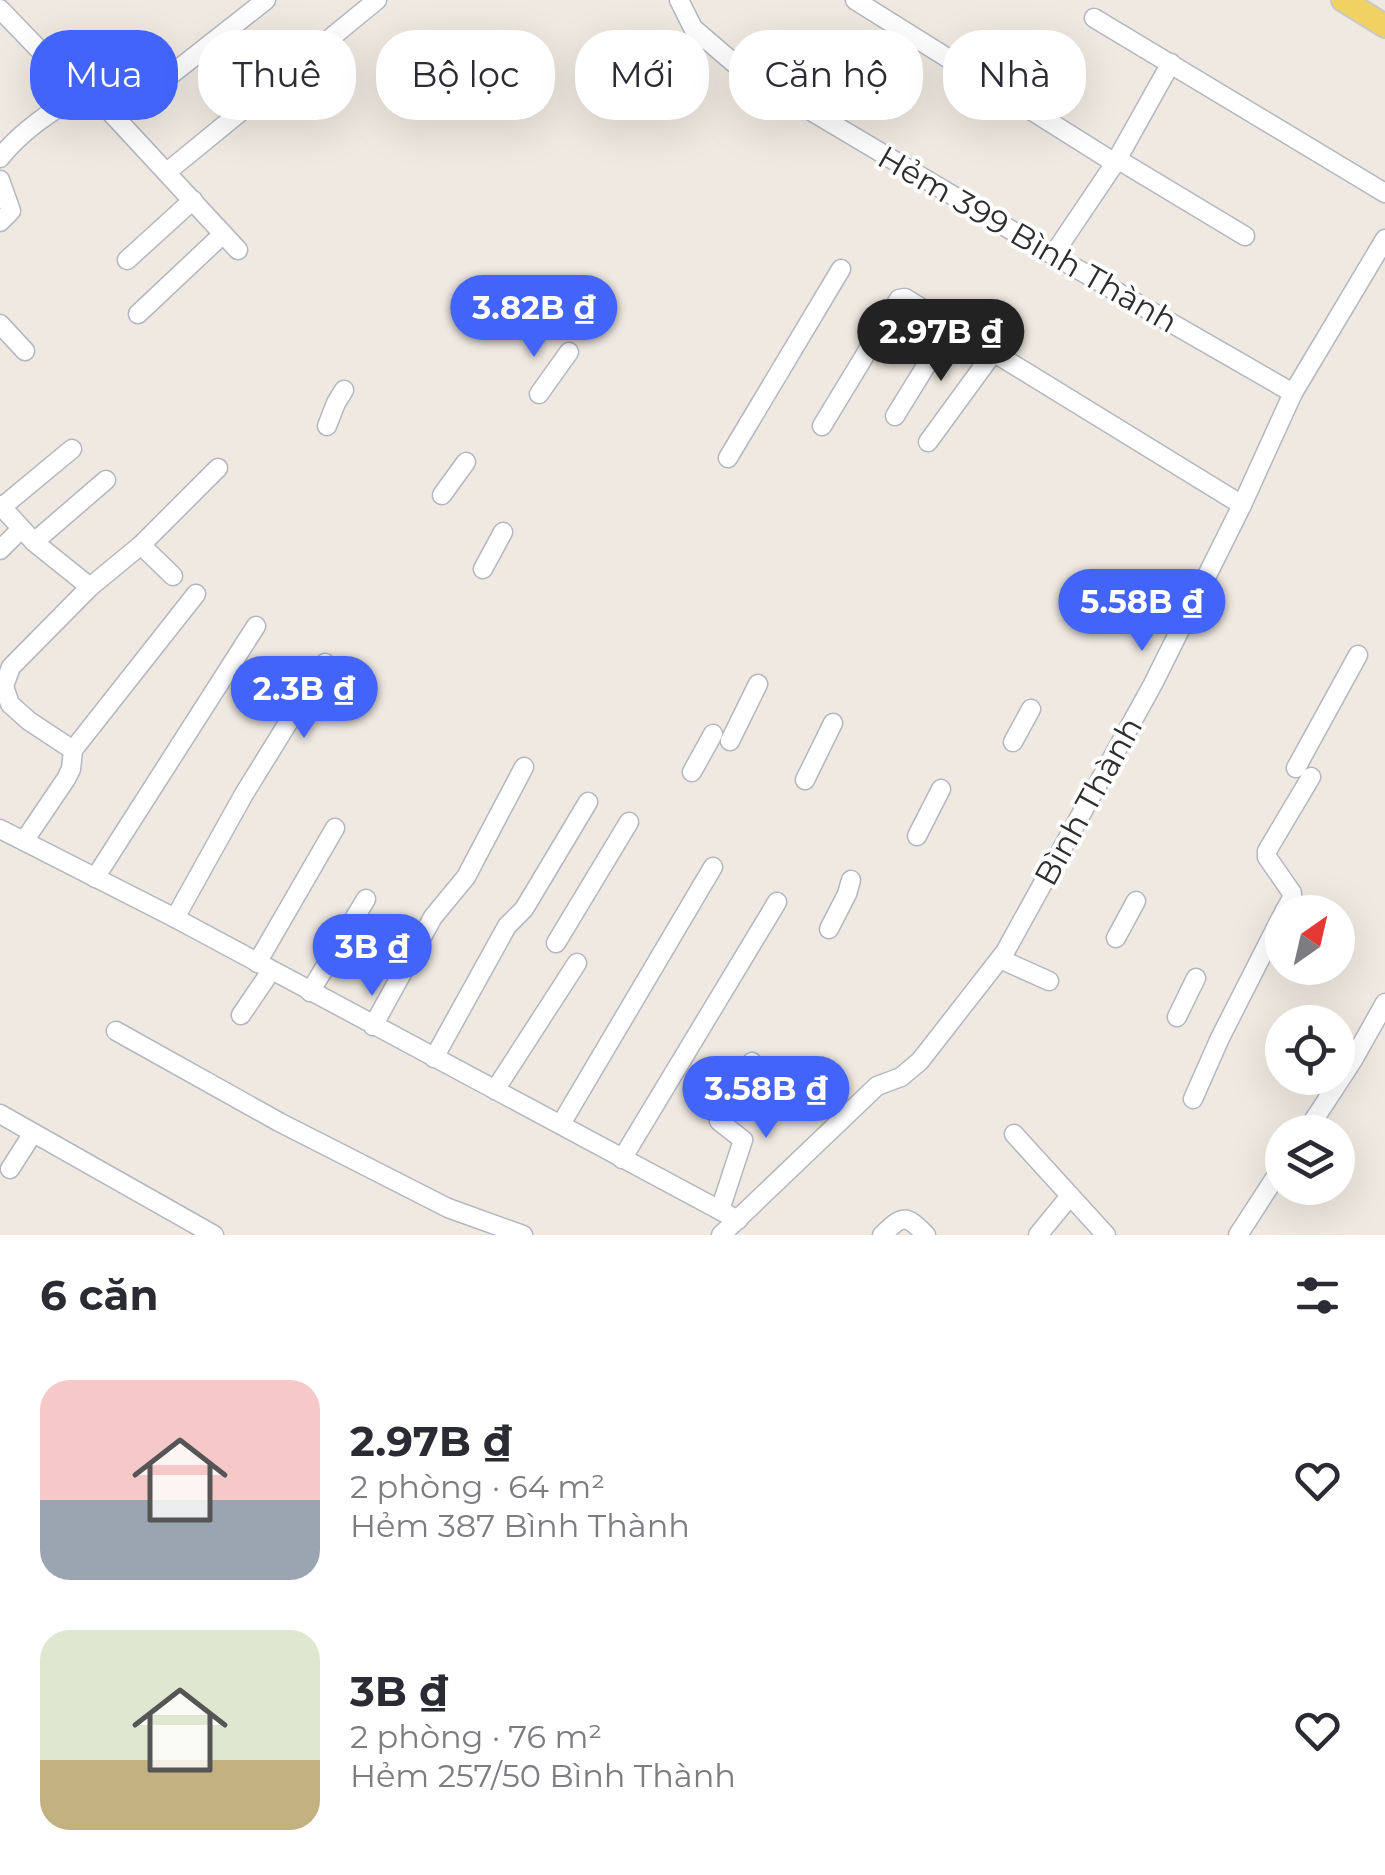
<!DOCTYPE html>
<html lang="vi">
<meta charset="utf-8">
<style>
:root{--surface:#fff;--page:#f7f7f7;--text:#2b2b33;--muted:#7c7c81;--accent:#4264fb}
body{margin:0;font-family:Montserrat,sans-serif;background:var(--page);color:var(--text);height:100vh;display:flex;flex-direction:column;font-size:38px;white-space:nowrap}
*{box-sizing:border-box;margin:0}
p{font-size:32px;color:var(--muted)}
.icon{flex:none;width:55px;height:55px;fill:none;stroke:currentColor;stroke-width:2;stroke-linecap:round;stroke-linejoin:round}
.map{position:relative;height:1235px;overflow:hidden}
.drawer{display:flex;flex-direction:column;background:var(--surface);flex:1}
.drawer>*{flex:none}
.top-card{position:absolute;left:30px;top:30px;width:1325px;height:90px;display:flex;gap:20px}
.needle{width:65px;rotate:34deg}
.fabs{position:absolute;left:1265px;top:895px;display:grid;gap:20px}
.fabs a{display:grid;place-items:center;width:90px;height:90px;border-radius:50%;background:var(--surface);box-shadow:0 10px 40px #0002;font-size:50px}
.price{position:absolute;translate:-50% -85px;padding:0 22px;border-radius:35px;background:var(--accent);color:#fff;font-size:32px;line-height:65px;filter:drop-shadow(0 2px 5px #0008)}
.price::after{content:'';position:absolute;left:50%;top:60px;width:30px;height:22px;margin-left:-15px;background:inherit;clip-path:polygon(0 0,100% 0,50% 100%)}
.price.selected{background:#222;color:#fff}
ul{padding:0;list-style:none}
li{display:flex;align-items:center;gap:30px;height:250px;padding:0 40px}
li span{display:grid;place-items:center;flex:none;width:280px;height:200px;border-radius:30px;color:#555}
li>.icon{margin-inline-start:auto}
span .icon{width:120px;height:120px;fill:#fffc;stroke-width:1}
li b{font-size:42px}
h2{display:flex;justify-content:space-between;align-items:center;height:120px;padding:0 40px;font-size:42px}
.pill{padding:0 35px;border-radius:40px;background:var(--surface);box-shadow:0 10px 40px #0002;font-size:35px;line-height:90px}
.pill.selected{background:var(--accent);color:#fff}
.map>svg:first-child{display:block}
</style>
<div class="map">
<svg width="1385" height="1235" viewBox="0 0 1385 1235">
<rect width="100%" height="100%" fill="#efe9e1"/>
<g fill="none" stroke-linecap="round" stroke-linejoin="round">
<defs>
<g id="minor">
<polyline points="679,0 693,28 742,70 1053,255 1293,393"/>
<polyline points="855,0 1115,163"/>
<polyline points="0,9 81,93 101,102 238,250"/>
<polyline points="1094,18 1385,193"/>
<polyline points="116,118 266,0"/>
<path d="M 0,158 C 21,131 52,111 81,93"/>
<polyline points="1117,159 1245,236"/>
<polyline points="167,172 377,0"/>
<polyline points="0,180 11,211 0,222"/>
<polyline points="1053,255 1115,163 1171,63"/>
<polyline points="127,260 193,200"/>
<polyline points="138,314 223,234"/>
<polyline points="0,324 25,351"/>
<polyline points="539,394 569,352"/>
<polyline points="895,416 950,327"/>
<polyline points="327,426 336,403 344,390"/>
<polyline points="822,426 899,299 905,298 1242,505"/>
<polyline points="928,442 993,353"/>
<polyline points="728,458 841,269"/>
<polyline points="442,495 466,462"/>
<polyline points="0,505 34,542 90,587 141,545 173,576"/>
<polyline points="2,507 72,449"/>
<polyline points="34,542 106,480"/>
<polyline points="141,545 218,468"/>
<polyline points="0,550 21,529"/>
<polyline points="483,569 503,532"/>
<polyline points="730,741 758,684"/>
<polyline points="1013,742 1031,709"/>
<polyline points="73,750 29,721 10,704 4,686 11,667 90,587"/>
<polyline points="1296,768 1358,655"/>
<polyline points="692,772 713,734"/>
<polyline points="805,780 833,723"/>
<polyline points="0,829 175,918 738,1220"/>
<polyline points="917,836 941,789"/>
<polyline points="24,841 66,779 71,769 73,750 196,594"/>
<polyline points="95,878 256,626"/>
<polyline points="1284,912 1292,898 1292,893 1267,857 1267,851 1311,777"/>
<polyline points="175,918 244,794 325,663"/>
<polyline points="829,929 847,894 851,880"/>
<polyline points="1116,938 1136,901"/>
<polyline points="556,943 629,822"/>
<polyline points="1000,959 1049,981"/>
<polyline points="257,963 335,828"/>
<polyline points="310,992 366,899"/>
<polyline points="241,1015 271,971"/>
<polyline points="1177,1017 1196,978"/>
<polyline points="373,1026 433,917 466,877 524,767"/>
<polyline points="116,1031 279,1122 448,1208 523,1235"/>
<polyline points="434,1058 507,926 524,909 588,802"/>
<polyline points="495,1090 577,963"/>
<polyline points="1193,1099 1220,1038 1282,916"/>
<polyline points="0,1114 214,1235"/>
<polyline points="561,1124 713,867"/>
<polyline points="1306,1132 1353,1060 1385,1003"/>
<polyline points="1014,1134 1106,1235"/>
<polyline points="622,1159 777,902"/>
<polyline points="10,1169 33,1133"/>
<polyline points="720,1210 743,1140 719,1121 752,1062"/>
<polyline points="721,1235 877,1086 901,1077 920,1061 1005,952 1153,684 1242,505 1293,393 1385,239"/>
<path d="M 882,1235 C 903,1215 905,1214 926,1235"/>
<polyline points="1038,1235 1070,1196"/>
<polyline points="1238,1235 1282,1167"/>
</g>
<polyline id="major" points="1343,0 1385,26"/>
</defs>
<use href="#minor" stroke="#b4b7c1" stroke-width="21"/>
<use href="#major" stroke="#c9c9c9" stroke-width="26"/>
<use href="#minor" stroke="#fff" stroke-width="18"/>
<use href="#major" stroke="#f2d163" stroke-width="22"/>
</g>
<g text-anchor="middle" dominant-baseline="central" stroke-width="8" stroke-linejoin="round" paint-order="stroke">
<g font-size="32" fill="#2e2e2e" stroke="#fff">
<text transform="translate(1028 239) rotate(30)">Hẻm 399 Bình Thành</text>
<text transform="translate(1088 801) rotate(-61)">Bình Thành</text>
</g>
</g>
</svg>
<div class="fabs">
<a><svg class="needle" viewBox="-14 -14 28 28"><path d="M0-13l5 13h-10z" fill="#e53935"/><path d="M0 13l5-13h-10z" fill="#7c7c81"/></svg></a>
<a><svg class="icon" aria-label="locate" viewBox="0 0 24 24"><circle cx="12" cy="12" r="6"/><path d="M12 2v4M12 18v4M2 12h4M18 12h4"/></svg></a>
<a><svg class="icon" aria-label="layers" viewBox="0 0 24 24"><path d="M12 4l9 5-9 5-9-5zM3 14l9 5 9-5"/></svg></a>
</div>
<b class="price" style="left:534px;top:360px">3.82B ₫</b>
<b class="price selected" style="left:941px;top:384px">2.97B ₫</b>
<b class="price" style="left:1142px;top:654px">5.58B ₫</b>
<b class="price" style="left:304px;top:741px">2.3B ₫</b>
<b class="price" style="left:372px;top:999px">3B ₫</b>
<b class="price" style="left:766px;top:1141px">3.58B ₫</b>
<div class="top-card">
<a class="pill selected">Mua</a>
<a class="pill">Thuê</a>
<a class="pill">Bộ lọc</a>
<a class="pill">Mới</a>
<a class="pill">Căn hộ</a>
<a class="pill">Nhà</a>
</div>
</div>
<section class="drawer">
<h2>6 căn<svg class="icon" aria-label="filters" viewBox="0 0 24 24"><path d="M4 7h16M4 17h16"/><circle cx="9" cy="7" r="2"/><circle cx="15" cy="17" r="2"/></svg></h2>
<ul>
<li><span style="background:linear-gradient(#f6c9c9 60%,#9aa5b1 0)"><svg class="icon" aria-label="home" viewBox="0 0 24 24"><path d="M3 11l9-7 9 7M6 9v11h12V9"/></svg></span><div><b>2.97B ₫</b><p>2 phòng · 64 m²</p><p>Hẻm 387 Bình Thành</p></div><svg class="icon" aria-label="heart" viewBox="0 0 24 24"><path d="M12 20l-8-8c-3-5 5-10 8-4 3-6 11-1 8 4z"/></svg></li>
<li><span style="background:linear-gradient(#dfe7d0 65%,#c2b280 0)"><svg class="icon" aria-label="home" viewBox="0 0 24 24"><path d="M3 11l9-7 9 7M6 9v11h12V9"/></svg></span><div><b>3B ₫</b><p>2 phòng · 76 m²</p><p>Hẻm 257/50 Bình Thành</p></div><svg class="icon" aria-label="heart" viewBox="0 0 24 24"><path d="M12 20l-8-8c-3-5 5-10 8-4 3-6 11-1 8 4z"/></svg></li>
</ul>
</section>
